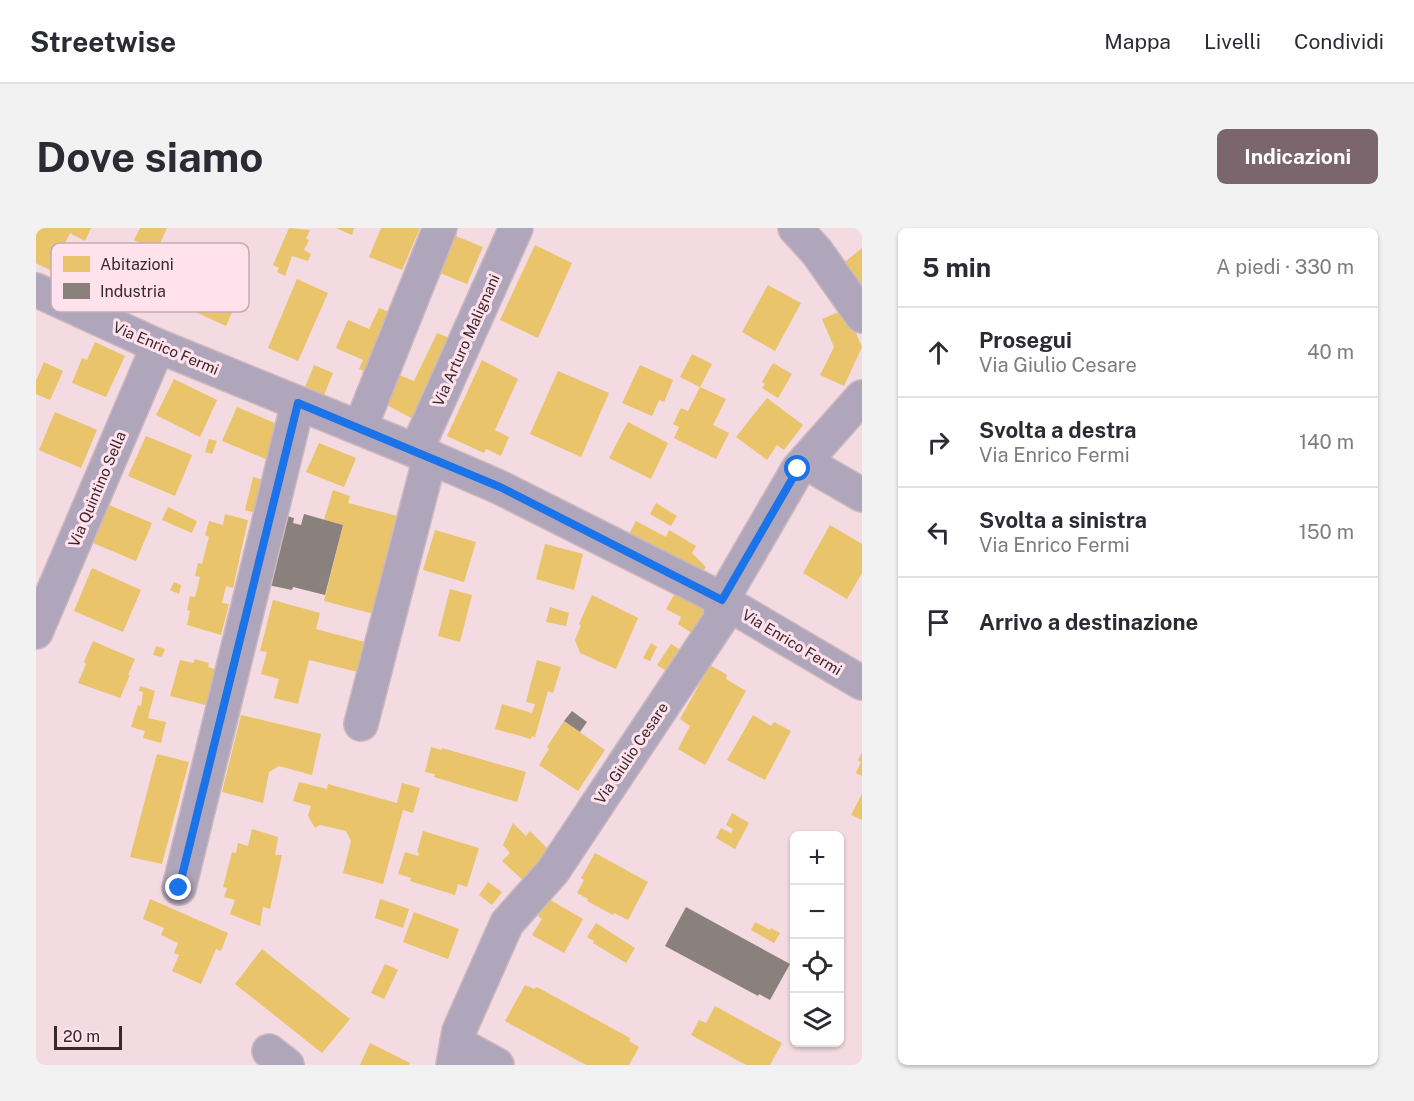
<!DOCTYPE html>
<html lang="it">
<meta charset="utf-8">
<style>
body{margin:0;font-family:"Public Sans",sans-serif;background:#f2f2f3;color:#2b2b33}
.controls{position:absolute;right:18px;bottom:18px;display:grid;overflow:hidden;border-radius:9px;box-shadow:0 2px 4px #0004}
.controls button{width:54px;height:54px;display:grid;place-items:center;padding:0;border:0;border-bottom:2px solid #e1e1e2;background:#fff;color:#2b2b33;font:30px sans-serif}
.scale{position:absolute;left:18px;bottom:15px;width:68px;box-sizing:border-box;padding-left:6px;border:3px solid #39282d;border-top:0;font-size:16px;line-height:21px;white-space:nowrap;color:#39282d;-webkit-text-stroke:4px #ffe2eb;paint-order:stroke}
.stop{position:absolute;width:18px;height:18px;margin:-14px;border:4px solid #1a73e8;border-radius:50%;background:#fff}
.stop.end{background:#1a73e8;border-color:#fff;box-shadow:0 2px 6px #0008}
.list{margin:0;padding:0;list-style:none}
h2{display:flex;justify-content:space-between;align-items:center;height:78px;margin:0;padding:0 24px;font-size:26px}
h2 small{font-size:20px;font-weight:400;color:#7c7c81}
.list li{display:grid;grid-template-columns:39px 1fr auto;gap:18px;align-items:center;box-sizing:border-box;height:90px;padding:0 24px;border-top:2px solid #e1e1e2}
.list b{display:block;font-size:22px;white-space:nowrap}
.list p{margin:0;font-size:20px;white-space:nowrap;color:#7c7c81}
.list em{font-size:20px;font-style:normal;color:#7c7c81}
.icon{flex:none;width:33px;height:33px;fill:none;stroke:currentColor;stroke-width:2;stroke-linecap:round;stroke-linejoin:round}
.map{position:relative;flex:none;width:826px;height:837px;overflow:hidden;border-radius:9px}
header{display:flex;align-items:center;gap:36px;box-sizing:border-box;height:84px;padding:0 30px;background:#fff;border-bottom:2px solid #e1e1e2}
header strong{font-size:28px}
nav{display:flex;gap:33px;margin-inline-start:auto;font-size:21px}
.intro{display:flex;align-items:center;justify-content:space-between;box-sizing:border-box;height:144px;padding:0 36px}
h1{margin:0;font-size:42px}
.button{padding:15px 27px;border-radius:9px;background:#7a666c;color:#fff;font-size:21px;font-weight:700}
main{display:flex;gap:36px;padding:0 36px}
aside{flex:1;background:#fff;border-radius:9px;box-shadow:0 2px 4px #0004}
.map>svg:first-child{display:block}
.homes{fill:#e9c46a}
.industry{fill:#8a817c}
.lines{fill:none;stroke-linecap:round;stroke-linejoin:round}
.minor-casing{stroke:#ccb8be;stroke-width:36}
.minor{stroke:#b0a6bb;stroke-width:33}
.route{stroke:#1a73e8;stroke-width:8}
.labels{text-anchor:middle;dominant-baseline:central;stroke-width:6;stroke-linejoin:round;paint-order:stroke}
.street-label{font-size:15px;fill:#39282d;stroke:#ffe2eb}
.key{fill:#ffe2eb;stroke:#c4aab2;stroke-width:1.5}
.key-label{font-size:16px;fill:#39282d}
</style>
<header>
<strong>Streetwise</strong>
<nav><a>Mappa</a><a>Livelli</a><a>Condividi</a></nav>
</header>
<div class="intro"><h1>Dove siamo</h1><a class="button">Indicazioni</a></div>
<main>
<div class="map">
<svg width="826" height="837" viewBox="0 0 826 837">
<rect width="100%" height="100%" fill="#f4dae1"/>
<g class="homes">
<polygon points="0,0 55,0 49,13 34,5 16,43 0,35"/>
<polygon points="104,0 131,0 90,91 23,58 30,45 48,53 60,28 97,45 110,18 98,12"/>
<polygon points="253,0 274,2 270,11 273,12 268,22 275,26 272,33 256,28 249,48 241,44 243,40 237,37"/>
<polygon points="300,0 318,0 316,7"/>
<polygon points="345,0 384,0 366,42 333,29"/>
<polygon points="415,6 447,19 431,56 399,43"/>
<polygon points="499,17 536,35 502,110 464,92"/>
<polygon points="826,20 826,62 805,37"/>
<polygon points="174,40 212,58 201,84 197,82 190,98 155,82"/>
<polygon points="261,51 292,65 262,133 232,120"/>
<polygon points="732,57 765,75 739,123 706,104"/>
<polygon points="343,80 361,87 337,147 323,141 327,132 300,120 312,92 333,101"/>
<polygon points="810,81 826,119 808,158 784,147 798,119 786,91"/>
<polygon points="401,105 419,112 379,192 345,174 358,145 378,153"/>
<polygon points="59,114 89,128 70,169 36,155 46,130 51,132"/>
<polygon points="656,126 676,136 664,159 644,149"/>
<polygon points="446,132 482,151 459,202 473,209 465,228 450,221 448,225 411,208"/>
<polygon points="8,134 27,143 14,172 0,166 0,153"/>
<polygon points="737,135 756,146 742,170 726,160 729,156 726,154"/>
<polygon points="278,137 297,145 284,177 265,169"/>
<polygon points="604,137 637,152 628,174 623,172 616,188 586,175"/>
<polygon points="522,143 573,165 545,229 494,206"/>
<polygon points="138,151 181,172 164,209 120,187"/>
<polygon points="664,159 690,171 677,197 693,205 680,231 638,210 643,199 637,196 645,180 652,183"/>
<polygon points="731,170 767,197 748,222 741,217 731,232 700,209"/>
<polygon points="201,179 246,198 232,232 186,213"/>
<polygon points="19,184 61,202 45,240 3,222"/>
<polygon points="592,194 632,215 615,251 573,230"/>
<polygon points="110,208 156,227 139,268 92,248"/>
<polygon points="173,211 181,213 176,226 169,224"/>
<polygon points="283,215 320,230 308,259 270,244"/>
<polygon points="217,249 239,255 227,287 209,282"/>
<polygon points="297,262 314,268 312,275 362,288 338,386 288,373 307,297 288,292"/>
<polygon points="620,275 641,288 635,298 614,286"/>
<polygon points="73,277 116,295 100,333 57,315"/>
<polygon points="132,279 161,293 156,305 126,292"/>
<polygon points="189,286 212,292 197,360 190,358 186,375 193,376 185,407 151,397 154,383 151,382 154,368 159,369 164,349 159,348 162,335 166,336 173,309 169,307 173,293 187,297"/>
<polygon points="600,293 630,309 633,302 660,318 656,325 670,339 662,350 591,310"/>
<polygon points="794,297 826,316 826,345 811,371 767,345"/>
<polygon points="399,302 440,314 428,354 387,342"/>
<polygon points="509,316 547,326 538,362 500,351"/>
<polygon points="56,340 105,362 87,404 38,383"/>
<polygon points="138,354 145,357 143,366 134,362"/>
<polygon points="642,360 679,382 660,408 642,396 645,389 630,381"/>
<polygon points="414,361 436,367 424,414 402,408"/>
<polygon points="556,367 602,390 580,441 544,425 539,412 545,397 543,396"/>
<polygon points="237,372 284,385 280,401 329,414 322,444 273,432 262,476 238,470 243,451 225,446 231,424 224,423"/>
<polygon points="514,379 533,385 530,398 510,394"/>
<polygon points="57,413 99,431 92,447 94,447 84,470 42,455 50,436 48,434"/>
<polygon points="615,415 621,419 614,433 607,430"/>
<polygon points="635,416 651,426 638,448 621,437"/>
<polygon points="120,418 129,421 126,429 117,427"/>
<polygon points="159,431 173,435 172,439 186,443 177,479 134,468 144,432 157,435"/>
<polygon points="501,432 525,439 517,465 512,463 499,509 496,508 495,511 459,501 466,476 496,485 499,476 490,474"/>
<polygon points="674,437 691,447 690,451 710,463 669,537 642,521 654,498 644,491"/>
<polygon points="104,458 119,463 112,490 130,494 125,515 107,510 109,503 95,499 102,477 105,478 107,464 103,463"/>
<polygon points="205,487 285,506 276,547 243,538 233,544 227,575 186,564"/>
<polygon points="717,487 735,498 738,494 755,503 729,552 691,532"/>
<polygon points="528,493 569,522 542,563 503,537 513,521 511,519"/>
<polygon points="395,519 406,522 406,520 490,544 481,574 398,549 399,546 389,544"/>
<polygon points="826,524 826,548 820,545 825,534 822,532"/>
<polygon points="121,526 153,534 126,636 94,629"/>
<polygon points="263,554 291,561 292,556 361,575 366,555 384,560 377,585 367,582 347,656 307,645 315,613 310,603 284,597 279,600 272,588 275,578 257,573"/>
<polygon points="826,566 826,592 815,587"/>
<polygon points="696,585 713,595 699,621 680,610 685,600 695,605 697,601 690,597"/>
<polygon points="477,595 490,608 494,603 517,626 490,655 466,633 474,625 467,617"/>
<polygon points="216,601 242,609 239,627 246,627 234,681 227,679 224,698 194,686 199,672 188,669 191,660 187,659 196,624 200,625 202,615 212,618"/>
<polygon points="387,603 443,620 431,659 422,656 419,667 374,653 375,650 362,646 369,624 382,628 383,625 381,624"/>
<polygon points="559,625 612,654 592,692 578,685 577,687 551,673 552,671 541,665 548,652 545,650"/>
<polygon points="452,654 466,664 456,677 443,667"/>
<polygon points="511,670 547,691 528,725 496,707 506,691 502,688"/>
<polygon points="114,671 192,705 185,723 180,721 165,756 136,743 143,727 138,725 142,715 125,707 128,700 107,691"/>
<polygon points="344,671 373,681 367,700 339,690"/>
<polygon points="378,684 423,701 412,731 367,714"/>
<polygon points="719,694 734,702 735,700 744,705 738,715 715,702"/>
<polygon points="560,695 599,720 590,735 557,715 558,713 551,709"/>
<polygon points="226,721 314,791 286,825 199,756"/>
<polygon points="349,736 362,742 348,771 335,765"/>
<polygon points="489,757 498,761 501,759 594,810 593,813 603,819 593,837 550,837 469,793"/>
<polygon points="679,778 746,815 734,837 710,837 655,807 663,792 670,795"/>
<polygon points="334,815 374,835 373,837 324,837"/>
</g>
<g class="industry">
<polygon points="244,286 258,290 257,295 265,297 268,286 307,297 289,367 257,359 256,362 227,356"/>
<polygon points="536,483 551,494 544,504 528,493"/>
<polygon points="650,679 754,736 734,772 723,766 722,768 629,718"/>
</g>
<g class="lines">
<defs>
<g id="minor">
<polyline points="759,0 781,24 826,88"/>
<polyline points="0,62 122,118 380,223 463,259 670,363 826,455"/>
<polyline points="324,200 404,0"/>
<polyline points="380,223 480,0"/>
<polyline points="769,234 826,267"/>
<polyline points="0,404 122,118"/>
<polyline points="325,496 394,229"/>
<polyline points="143,660 262,175"/>
<polyline points="421,815 461,837"/>
<polyline points="233,823 251,837"/>
<polyline points="417,837 423,803 471,695 517,643 684,392 686,372 762,241 826,169"/>
</g>
</defs>
<use href="#minor" class="minor-casing"/>
<use href="#minor" class="minor"/>
</g>
<g class="lines">
<polyline class="route" points="143,660 262,175 464,259 686,372 762,241"/>
</g>
<g class="labels">
<g class="street-label">
<text transform="translate(430 112) rotate(-66)">Via Arturo Malignani</text>
<text transform="translate(130 120) rotate(23)">Via Enrico Fermi</text>
<text transform="translate(61 261) rotate(-67)">Via Quintino Sella</text>
<text transform="translate(756 414) rotate(31)">Via Enrico Fermi</text>
<text transform="translate(595 525) rotate(-56)">Via Giulio Cesare</text>
</g>
</g>
<rect x="15" y="15" width="198" height="69" rx="9" class="key"/>
<rect x="27" y="28" width="27" height="16" fill="#e9c46a"/>
<rect x="27" y="55" width="27" height="16" fill="#8a817c"/>
<g class="key-label">
<text x="64" y="42">Abitazioni</text>
<text x="64" y="69">Industria</text>
</g>
</svg>
<div class="controls">
<button>+</button>
<button>−</button>
<button><svg class="icon" aria-label="locate" viewBox="0 0 24 24"><circle cx="12" cy="12" r="6"/><path d="M12 2v4M12 18v4M2 12h4M18 12h4"/></svg></button>
<button><svg class="icon" aria-label="layers" viewBox="0 0 24 24"><path d="M12 4l9 5-9 5-9-5zM3 14l9 5 9-5"/></svg></button>
</div>
<div class="scale">20 m</div>
<div class="stop" style="left:762px;top:241px"></div>
<div class="stop end" style="left:143px;top:660px"></div>
</div>
<aside>
<h2>5 min<small>A piedi · 330 m</small></h2>
<ul class="list">
<li><svg class="icon" aria-label="ahead" viewBox="0 0 24 24"><path d="M12 20V5M6 11l6-6 6 6"/></svg><div><b>Prosegui</b><p>Via Giulio Cesare</p></div><em>40 m</em></li>
<li><svg class="icon" aria-label="right" viewBox="0 0 24 24"><path d="M7 20v-9h11M14 6l5 5-5 5"/></svg><div><b>Svolta a destra</b><p>Via Enrico Fermi</p></div><em>140 m</em></li>
<li><svg class="icon" aria-label="left" viewBox="0 0 24 24"><path d="M17 20v-9H6M10 6l-5 5 5 5"/></svg><div><b>Svolta a sinistra</b><p>Via Enrico Fermi</p></div><em>150 m</em></li>
<li><svg class="icon" aria-label="arrive" viewBox="0 0 24 24"><path d="M6 21V4h12l-3 4 3 4H6"/></svg><div><b>Arrivo a destinazione</b></div></li>
</ul>
</aside>
</main>
